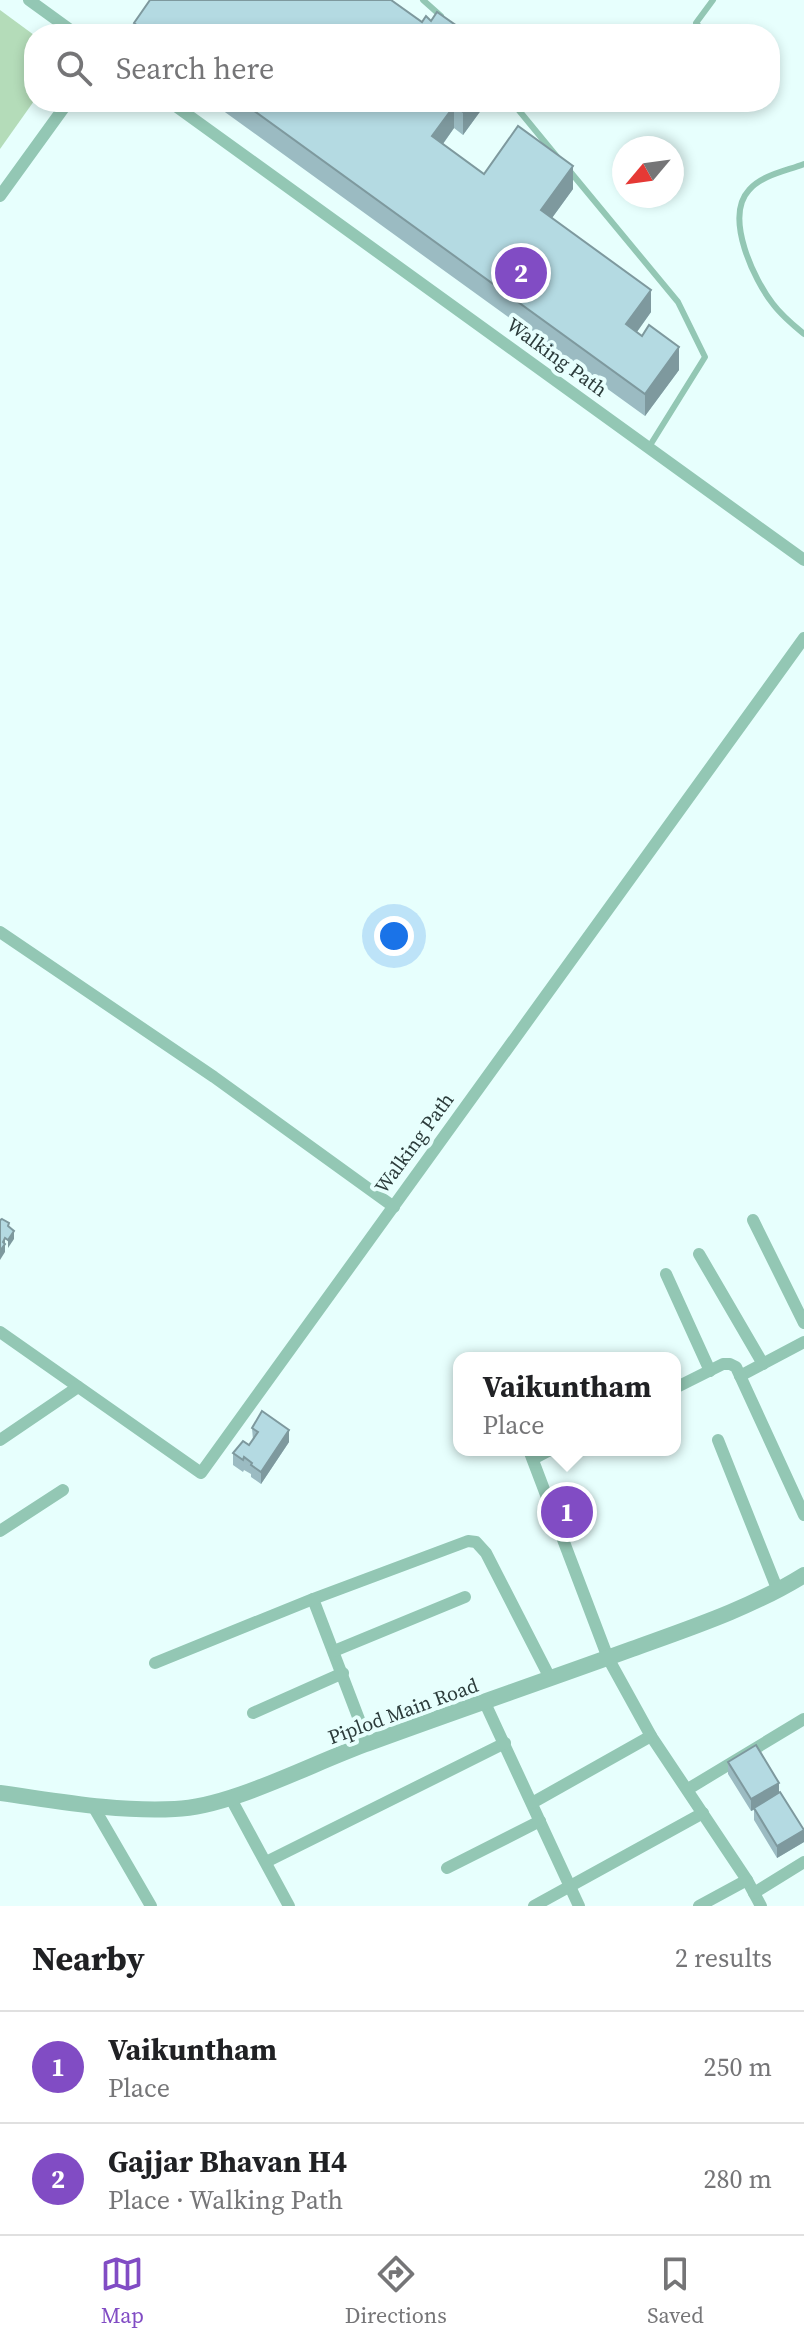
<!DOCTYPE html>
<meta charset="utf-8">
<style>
body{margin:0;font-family:"Source Serif 4",serif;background:#f2f2f2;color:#202124}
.compass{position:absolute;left:612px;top:136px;width:72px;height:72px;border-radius:50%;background:#fff;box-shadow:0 4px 12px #0003;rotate:241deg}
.you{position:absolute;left:394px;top:936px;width:28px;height:28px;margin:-20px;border:6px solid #fff;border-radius:50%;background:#1a73e8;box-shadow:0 0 0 12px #1a73e833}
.badge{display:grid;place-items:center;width:52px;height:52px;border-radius:50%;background:#814cc4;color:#fff;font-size:26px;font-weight:700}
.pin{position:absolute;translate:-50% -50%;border:4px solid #fff;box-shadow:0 2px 8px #0006}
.popup{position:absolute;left:453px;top:1352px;width:228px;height:104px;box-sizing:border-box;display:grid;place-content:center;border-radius:16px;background:#fff;filter:drop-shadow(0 2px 6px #0005);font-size:26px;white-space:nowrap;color:#757577}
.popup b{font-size:30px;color:#202124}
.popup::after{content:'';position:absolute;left:50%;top:100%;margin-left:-16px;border:16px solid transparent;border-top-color:#fff}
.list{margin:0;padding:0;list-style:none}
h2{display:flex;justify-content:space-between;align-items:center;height:104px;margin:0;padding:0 32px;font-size:34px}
h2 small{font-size:26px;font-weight:400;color:#757577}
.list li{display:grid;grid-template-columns:52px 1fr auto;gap:24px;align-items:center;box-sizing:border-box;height:112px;padding:0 32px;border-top:2px solid #e0e0e0}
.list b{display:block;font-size:30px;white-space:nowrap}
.list p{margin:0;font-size:26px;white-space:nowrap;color:#757577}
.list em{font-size:26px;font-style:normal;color:#757577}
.icon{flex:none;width:44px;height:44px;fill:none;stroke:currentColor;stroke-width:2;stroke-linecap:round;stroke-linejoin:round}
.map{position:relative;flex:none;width:804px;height:1906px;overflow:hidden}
.search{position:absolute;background:#fff;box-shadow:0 4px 12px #0003;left:24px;right:24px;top:24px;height:88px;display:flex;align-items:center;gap:20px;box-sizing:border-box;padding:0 28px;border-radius:32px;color:#757577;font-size:30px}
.sheet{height:328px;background:#fff}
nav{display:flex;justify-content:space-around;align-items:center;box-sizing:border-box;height:112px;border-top:2px solid #e0e0e0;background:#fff;font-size:22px;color:#757577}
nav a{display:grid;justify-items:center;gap:4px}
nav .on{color:#814cc4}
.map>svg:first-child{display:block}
.green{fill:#b4dcb9}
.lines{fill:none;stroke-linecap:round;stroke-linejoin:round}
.service{stroke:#93c7b4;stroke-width:6}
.minor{stroke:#93c7b4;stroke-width:12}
.tertiary{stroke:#93c7b4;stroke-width:16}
.wall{fill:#9bbbc2}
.shaded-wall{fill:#7e999e}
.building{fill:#b4dae2;stroke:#7e999e;stroke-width:2}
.labels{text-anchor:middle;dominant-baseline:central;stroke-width:8;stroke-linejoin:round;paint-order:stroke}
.street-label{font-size:20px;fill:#2c3c3b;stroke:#e7fffd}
</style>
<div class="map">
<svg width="804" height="1906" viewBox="0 0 804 1906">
<rect width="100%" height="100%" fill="#e7fffd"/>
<polygon class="green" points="0,10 34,35 34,101 0,149"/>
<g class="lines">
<g class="service">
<polyline points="423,0 441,16"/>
<polyline points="706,34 696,23 713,0"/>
<polyline points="512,102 558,158"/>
<path d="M804,164C786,171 762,175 749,190C724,217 754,280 773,304C782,316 793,325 804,334"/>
<polyline points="568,169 678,302 705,357 649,447"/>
</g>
<g class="minor">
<polyline points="29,0 76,34"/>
<polyline points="170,102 804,560"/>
<polyline points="0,196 68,102"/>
<polyline points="0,932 214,1077 394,1207"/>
<polyline points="753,1220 804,1323"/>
<polyline points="699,1254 763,1364"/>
<polyline points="666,1274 710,1371"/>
<polyline points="0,1332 201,1473 804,638"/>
<polyline points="740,1376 804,1342"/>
<polyline points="675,1388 723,1364 730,1364 736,1367 804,1515"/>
<polyline points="0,1440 78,1387"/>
<polyline points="718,1440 778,1591"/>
<polyline points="529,1450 608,1658 651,1736 747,1880 761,1906"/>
<polyline points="533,1459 550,1450"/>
<polyline points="0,1531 63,1490"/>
<polyline points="313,1599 368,1743"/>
<polyline points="334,1651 465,1597"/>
<polyline points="155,1663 313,1599 468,1541 476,1542 486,1553 550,1678"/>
<polyline points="485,1703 579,1906"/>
<polyline points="253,1713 343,1673"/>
<polyline points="688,1789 804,1719"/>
<polyline points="230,1797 289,1906"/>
<polyline points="532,1803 651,1736"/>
<polyline points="93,1806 151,1906"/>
<polyline points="266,1862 505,1743"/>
<polyline points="447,1868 540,1821"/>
<polyline points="754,1893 804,1862"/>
<polyline points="534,1906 703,1813"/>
<polyline points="699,1906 747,1880"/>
</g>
<path class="tertiary" d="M0,1793C58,1801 116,1812 175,1809C232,1807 314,1762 369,1743C456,1711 544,1681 632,1649C690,1628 751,1608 804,1575"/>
</g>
<g class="wall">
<polygon points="431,21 464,34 134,34 134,23 422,22"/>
<polygon points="211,102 487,102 463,135 454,128 443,144 484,174 573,189 552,218 651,312 637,332 679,370 645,416"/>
<polygon points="252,1428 289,1442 261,1484 251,1477 251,1474 244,1470 243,1472 233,1465 233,1453 249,1445 253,1440"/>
<polygon points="552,1498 583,1518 559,1524 552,1506"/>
<polygon points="728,1762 779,1792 804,1842 777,1858 754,1820 754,1810 751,1811 728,1774"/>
</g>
<g class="shaded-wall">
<polygon points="470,102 487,102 463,135 463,112"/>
<polygon points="454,106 454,128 432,159 432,136"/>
<polygon points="573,166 573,189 541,233 541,210"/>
<polygon points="651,290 651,312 626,347 626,324"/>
<polygon points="679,347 679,370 645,416 645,394"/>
<polygon points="14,1231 14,1239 8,1248 8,1240"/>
<polygon points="5,1238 5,1252 0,1260 0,1251"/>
<polygon points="289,1430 289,1442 261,1484 261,1472"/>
<polygon points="583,1509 583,1518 559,1524 559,1516"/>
<polygon points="779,1783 779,1795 751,1811 751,1799"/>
<polygon points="804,1830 804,1842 777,1858 777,1846"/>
</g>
<g class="building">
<polygon points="150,0 391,0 422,22 426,16 431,21 437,12 464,31 461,34 148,34 134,23"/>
<polygon points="242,102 470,102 463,112 454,106 432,136 484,174 518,126 573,166 541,210 651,290 626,324 642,336 649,325 679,347 645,394"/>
<polygon points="2,1219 9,1223 8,1226 14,1231 8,1240 5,1238 3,1242 5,1244 0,1251 0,1220"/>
<polygon points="262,1411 289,1430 261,1472 251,1465 252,1463 244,1457 243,1460 233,1453 243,1441 249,1445 258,1432 252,1428"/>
<polygon points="576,1489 583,1509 559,1516 552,1498"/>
<polygon points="756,1745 779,1783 751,1799 728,1762"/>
<polygon points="780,1792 804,1830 777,1846 754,1808"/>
</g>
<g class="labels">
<g class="street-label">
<text transform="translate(557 357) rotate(36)">Walking Path</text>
<text transform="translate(414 1143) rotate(-54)">Walking Path</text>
<text transform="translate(403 1711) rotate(-20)">Piplod Main Road</text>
</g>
</g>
</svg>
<svg class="compass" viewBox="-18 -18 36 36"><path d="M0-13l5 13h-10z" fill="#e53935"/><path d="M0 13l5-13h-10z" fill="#757577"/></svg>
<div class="you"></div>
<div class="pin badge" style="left:567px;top:1512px">1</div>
<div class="popup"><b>Vaikuntham</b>Place</div>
<div class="pin badge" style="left:521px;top:273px">2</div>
<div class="search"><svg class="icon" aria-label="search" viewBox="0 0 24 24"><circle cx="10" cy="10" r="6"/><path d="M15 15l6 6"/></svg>Search here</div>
</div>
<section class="sheet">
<h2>Nearby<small>2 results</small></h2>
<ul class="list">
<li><span class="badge">1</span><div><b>Vaikuntham</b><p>Place</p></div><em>250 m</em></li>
<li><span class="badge">2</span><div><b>Gajjar Bhavan H4</b><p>Place · Walking Path</p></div><em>280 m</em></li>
</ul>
</section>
<nav>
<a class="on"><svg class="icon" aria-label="map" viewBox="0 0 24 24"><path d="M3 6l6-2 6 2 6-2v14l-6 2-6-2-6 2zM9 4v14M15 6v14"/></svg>Map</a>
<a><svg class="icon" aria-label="directions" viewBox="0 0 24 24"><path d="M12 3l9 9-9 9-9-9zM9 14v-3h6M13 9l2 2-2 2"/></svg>Directions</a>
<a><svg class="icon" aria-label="saved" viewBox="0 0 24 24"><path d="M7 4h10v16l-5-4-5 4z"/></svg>Saved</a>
</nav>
